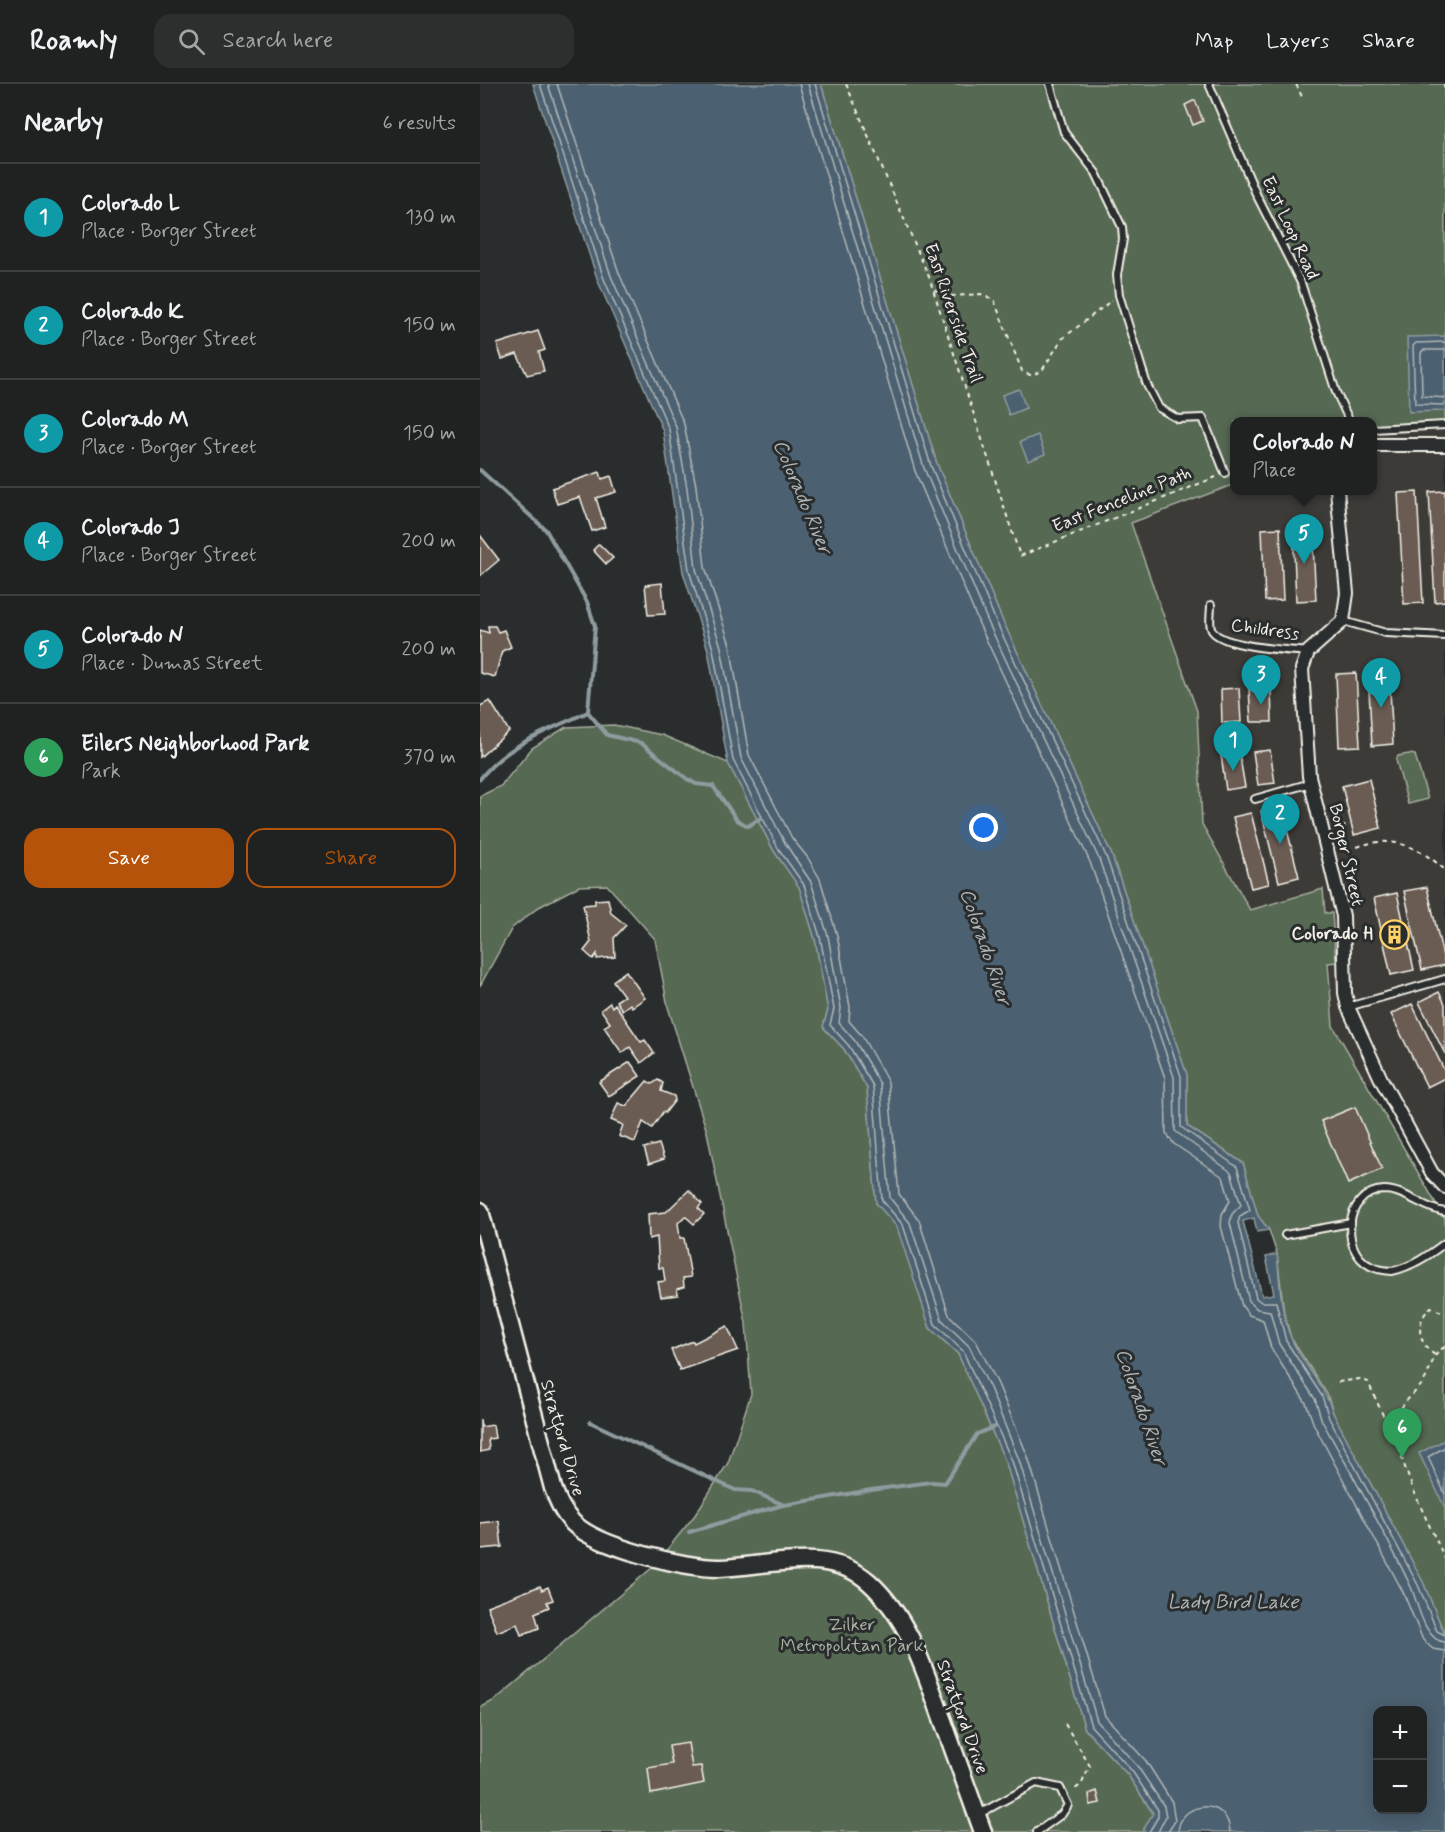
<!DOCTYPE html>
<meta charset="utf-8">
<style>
body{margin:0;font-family:Mynerve,sans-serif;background:#2d2f2f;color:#f1f3f6}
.controls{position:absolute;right:18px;bottom:18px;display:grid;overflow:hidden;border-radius:12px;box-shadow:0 3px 15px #0003}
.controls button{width:54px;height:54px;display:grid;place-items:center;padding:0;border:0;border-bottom:2px solid #3d3f40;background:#202222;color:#f1f3f6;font:30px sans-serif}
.you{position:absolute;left:504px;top:744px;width:21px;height:21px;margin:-15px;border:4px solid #fff;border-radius:50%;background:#1a73e8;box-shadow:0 0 0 9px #1a73e833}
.badge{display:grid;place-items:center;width:39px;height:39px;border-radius:50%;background:#b45309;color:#fff;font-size:20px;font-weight:700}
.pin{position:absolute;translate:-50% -50px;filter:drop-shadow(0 2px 3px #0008)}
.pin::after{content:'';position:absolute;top:32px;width:21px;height:18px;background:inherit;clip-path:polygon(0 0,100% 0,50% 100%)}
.popup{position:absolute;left:750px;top:333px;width:147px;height:78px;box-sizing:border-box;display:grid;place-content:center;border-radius:12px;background:#202222;filter:drop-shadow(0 2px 4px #0005);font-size:20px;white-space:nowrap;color:#a2a4a5}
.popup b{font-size:22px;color:#f1f3f6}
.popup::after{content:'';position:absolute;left:50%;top:100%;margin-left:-12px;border:12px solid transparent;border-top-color:#202222}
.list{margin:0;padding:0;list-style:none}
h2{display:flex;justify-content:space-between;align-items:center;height:78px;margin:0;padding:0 24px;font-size:26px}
h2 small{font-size:20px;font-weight:400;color:#a2a4a5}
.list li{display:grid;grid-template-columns:39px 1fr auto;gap:18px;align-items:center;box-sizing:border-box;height:108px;padding:0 24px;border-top:2px solid #3d3f40}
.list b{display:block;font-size:22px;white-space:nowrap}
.list p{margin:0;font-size:20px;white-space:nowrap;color:#a2a4a5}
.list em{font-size:20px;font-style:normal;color:#a2a4a5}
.actions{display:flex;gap:12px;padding:18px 24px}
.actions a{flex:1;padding:14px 0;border:2px solid #b45309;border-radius:18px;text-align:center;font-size:21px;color:#b45309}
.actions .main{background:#b45309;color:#fff}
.icon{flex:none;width:33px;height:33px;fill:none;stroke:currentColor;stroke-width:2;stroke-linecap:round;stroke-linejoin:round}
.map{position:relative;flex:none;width:965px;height:1748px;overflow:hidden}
header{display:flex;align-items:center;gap:36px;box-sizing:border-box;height:84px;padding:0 30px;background:#202222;border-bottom:2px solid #3d3f40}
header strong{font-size:28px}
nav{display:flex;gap:33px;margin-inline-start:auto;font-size:21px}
.search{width:420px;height:54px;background:#2d2f2f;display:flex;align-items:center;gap:15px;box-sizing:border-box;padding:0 21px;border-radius:18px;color:#a2a4a5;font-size:22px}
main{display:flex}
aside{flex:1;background:#202222}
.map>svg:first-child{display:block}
.built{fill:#3d3b39;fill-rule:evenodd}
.green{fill:#576953;stroke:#a6ad9e;stroke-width:1.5}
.water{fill:#4c616f;stroke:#8f9b9f;stroke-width:1.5;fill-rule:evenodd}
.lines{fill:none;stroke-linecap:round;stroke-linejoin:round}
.shore{stroke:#b1b7b8;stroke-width:1.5}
.stream{stroke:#8f9b9f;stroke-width:4}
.building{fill:#6a5b52;stroke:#f4f1e8;stroke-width:1.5}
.lane-casing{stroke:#f4f1e8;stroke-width:10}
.street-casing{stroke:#f4f1e8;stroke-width:16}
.secondary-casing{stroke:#f4f1e8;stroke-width:21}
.path{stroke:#f4f1e8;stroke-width:2;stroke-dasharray:4.5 4.5;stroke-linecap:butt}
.lane{stroke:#2a2d2e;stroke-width:6}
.street{stroke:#2a2d2e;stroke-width:12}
.secondary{stroke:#2a2d2e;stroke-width:16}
.labels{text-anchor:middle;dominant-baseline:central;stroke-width:6;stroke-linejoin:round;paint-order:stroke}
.street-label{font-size:18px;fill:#f4f1e8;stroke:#2a2d2e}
.poi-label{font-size:18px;font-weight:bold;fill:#f4f1e8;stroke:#2a2d2e;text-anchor:end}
.park-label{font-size:18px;fill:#adb4a5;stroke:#2a2d2e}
.water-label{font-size:20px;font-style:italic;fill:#b1b7b8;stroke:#2a2d2e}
</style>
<header>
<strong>Roamly</strong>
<div class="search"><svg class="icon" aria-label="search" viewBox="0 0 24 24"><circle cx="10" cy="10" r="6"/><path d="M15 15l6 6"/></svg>Search here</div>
<nav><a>Map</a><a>Layers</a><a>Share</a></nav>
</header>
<main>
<aside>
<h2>Nearby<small>6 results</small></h2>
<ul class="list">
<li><span class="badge" style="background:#0f9aa8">1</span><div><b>Colorado L</b><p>Place · Borger Street</p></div><em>130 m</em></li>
<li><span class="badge" style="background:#0f9aa8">2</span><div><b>Colorado K</b><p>Place · Borger Street</p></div><em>150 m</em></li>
<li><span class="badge" style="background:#0f9aa8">3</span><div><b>Colorado M</b><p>Place · Borger Street</p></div><em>150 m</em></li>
<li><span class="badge" style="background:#0f9aa8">4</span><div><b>Colorado J</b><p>Place · Borger Street</p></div><em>200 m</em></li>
<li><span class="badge" style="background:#0f9aa8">5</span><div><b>Colorado N</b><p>Place · Dumas Street</p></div><em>200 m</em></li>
<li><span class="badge" style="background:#2e9e5b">6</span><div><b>Eilers Neighborhood Park</b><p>Park</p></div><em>370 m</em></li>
</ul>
<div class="actions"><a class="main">Save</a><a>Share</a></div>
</aside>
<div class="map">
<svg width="965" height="1748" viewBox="0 0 965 1748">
<rect width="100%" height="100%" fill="#2a2d2e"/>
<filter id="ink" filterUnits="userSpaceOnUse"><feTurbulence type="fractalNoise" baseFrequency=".0167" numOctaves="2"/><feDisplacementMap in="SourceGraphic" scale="12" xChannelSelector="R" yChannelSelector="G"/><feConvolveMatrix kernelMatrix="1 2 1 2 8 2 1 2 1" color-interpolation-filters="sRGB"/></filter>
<g filter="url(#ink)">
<path class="built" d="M965,0V1103L901,995L741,1065L457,380ZM755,338H893V406H755Z"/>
<g class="green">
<polygon points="341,0 965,0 965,342 893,342 893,338 755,338 755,400 651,439 717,627 722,740 770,826 843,805 845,829 852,829 856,878 848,879 853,942 965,1135 965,1551 943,1498 854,1331 847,1310 811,1254 804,1229 797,1170 789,1146 778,1132 763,1079 707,1042 707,991 631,769 521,533 457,380"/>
<polygon points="134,641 182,651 248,679 294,767 319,802 335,855 348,926 343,943 364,965 387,1004 396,1119 418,1143 450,1244 478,1270 526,1379 605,1645 648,1691 685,1748 0,1748 0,1624 15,1616 173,1483 215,1431 248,1379 271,1310 266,1239 227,1048 188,923 175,855 127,801 99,802 59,823 32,844 0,902 0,712 21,702 52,664 86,643"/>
<polygon points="929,670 935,671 948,715 928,720 916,676 918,672"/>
</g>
<g class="water">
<path d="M53,0H341L457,380L521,533L631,769L707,991V1042L763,1079L778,1132L789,1146L777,1148L774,1134L763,1137L782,1212L794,1210L786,1173L797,1170C800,1197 800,1228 811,1254C823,1282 843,1298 854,1331L943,1498L965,1551V1748H733C729,1745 674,1748 662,1748L673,1729L648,1691L605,1645L526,1379L478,1270L450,1244L417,1143L396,1119L387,1004L364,965L343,943L348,926L335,855L319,803L294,767L248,679L228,566L203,488L183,347L118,197ZM898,1626H942V1726H898Z"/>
<polygon points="965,252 965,327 929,328 927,253"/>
<polygon points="539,305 546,324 529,331 522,311"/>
<polygon points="558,351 565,370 548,377 540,358"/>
<polygon points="965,1356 965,1424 939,1369"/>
</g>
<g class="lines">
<g class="shore">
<polyline points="60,0 124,195 189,345 209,486 233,565 253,676 298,764 324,801 340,853 354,925 350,941 369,962 393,1002 402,1116 423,1141 455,1240 483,1267 532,1377 611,1642 652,1687 678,1726 678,1733 669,1748"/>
<polyline points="68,0 131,192 196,343 207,404 216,485 241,563 261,674 305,759 331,798 348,852 361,924 359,939 375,957 400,1000 410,1114 430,1139 462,1236 489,1262 510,1304 539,1376 617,1637 658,1683 684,1722 686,1732 678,1748"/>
<polyline points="77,0 139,189 204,340 216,402 225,483 250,561 269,671 312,754 328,774 340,795 357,851 370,923 369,937 382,952 408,998 419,1110 439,1136 469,1231 496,1257 518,1300 548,1373 625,1632 666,1677 692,1718 695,1737 688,1748"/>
<polyline points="319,0 435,387 500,542 610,778 685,994 686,1049 694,1060 743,1093 750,1117 742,1130 741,1142 762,1222 769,1231 783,1236 791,1264 826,1319 834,1341 923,1508 943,1556 953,1565 965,1567"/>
<path d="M328,0L444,384L508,538L619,775L694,993L695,1047L751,1088L761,1121L752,1130L750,1139L769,1217L777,1225L790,1227L799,1260L835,1315L842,1337C873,1392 904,1446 931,1503C938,1519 944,1557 965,1558"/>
<polyline points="335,0 451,382 515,535 626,772 701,992 701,1043 757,1083 770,1126 760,1132 758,1139 776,1214 781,1218 796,1218 806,1257 842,1312 849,1334 938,1501 957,1547 965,1551"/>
<polyline points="965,258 936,259 933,262 935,320 965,321"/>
<polyline points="965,266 943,266 941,269 942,312 965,314"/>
<polyline points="965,1363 948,1373 965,1410"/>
<path d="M698,1748C700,1715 749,1714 750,1748"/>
</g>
<g class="stream">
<polyline points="0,386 66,446 107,518 115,542 108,628 127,651 161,659 207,695 216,700 233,702 257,736 268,742 281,734"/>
<path d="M0,695C27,660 69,646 108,628"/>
<polyline points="110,1338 255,1406 272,1407 304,1421 391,1406 451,1398 465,1399 497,1350 514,1343"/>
<polyline points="209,1448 303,1421"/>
</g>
</g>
<g class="building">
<polygon points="715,16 723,37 713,41 705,21"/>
<polygon points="58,247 65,266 59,268 64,287 47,291 37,270 22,275 17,260"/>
<polygon points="120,388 122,395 131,392 136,408 116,414 125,443 112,447 100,413 77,420 72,404"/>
<polygon points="965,407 965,517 955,518 949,408"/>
<polygon points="937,408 943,519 924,520 918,409"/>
<polygon points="832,443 836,516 816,517 813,444"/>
<polygon points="800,444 803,516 785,517 782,445"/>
<polygon points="0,451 19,476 0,492"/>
<polygon points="119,460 133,474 126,480 113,466"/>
<polygon points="182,499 185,530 168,531 165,501"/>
<polygon points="8,542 15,542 18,548 24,546 31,563 22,567 15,593 0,589 0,546 9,549"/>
<polygon points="888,587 909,587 913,660 892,662"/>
<polygon points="876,589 880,662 859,663 856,590"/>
<polygon points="791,603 792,638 771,638 769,605"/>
<polygon points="759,604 761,638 742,639 741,605"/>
<polygon points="10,617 29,647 0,673 0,622"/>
<polygon points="790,666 795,699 778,701 773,668"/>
<polygon points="759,668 765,703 746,706 741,671"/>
<polygon points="889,695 901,744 874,751 862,702"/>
<polygon points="801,722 819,793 799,798 781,727"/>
<polygon points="771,729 789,800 771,804 753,733"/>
<polygon points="947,803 965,881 942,886 924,807"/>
<polygon points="917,809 934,886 911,891 894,814"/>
<polygon points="128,815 131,829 146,841 134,854 135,873 117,875 117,870 113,875 104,867 111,858 103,821 115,820 115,816"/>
<polygon points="146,887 165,914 152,923 150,920 142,926 136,917 144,912 133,897"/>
<polygon points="959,908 965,920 965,970 939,918"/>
<polygon points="130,919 132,923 135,920 158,954 161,958 165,956 174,969 161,979 150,963 142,969 124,943 130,939 121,926"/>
<polygon points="932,920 965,988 965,994 947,1003 911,930"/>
<polygon points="150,978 160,992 129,1012 119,998"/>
<polygon points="178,996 183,999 181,1007 194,1012 195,1016 185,1029 183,1028 172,1044 163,1038 155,1058 139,1052 143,1041 131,1036 138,1019 146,1022 167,997 172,1000"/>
<polygon points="875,1023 902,1085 868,1100 841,1037"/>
<polygon points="179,1060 184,1075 169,1080 164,1064"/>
<polygon points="209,1106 222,1120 218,1124 224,1130 214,1140 205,1132 198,1139 200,1154 204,1154 211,1193 203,1194 204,1203 197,1205 198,1211 181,1213 178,1198 185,1197 183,1184 179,1184 177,1153 169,1155 168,1130 186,1128"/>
<polygon points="247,1242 258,1266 200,1286 191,1266 213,1257 214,1259"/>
<polygon points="0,1335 1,1343 13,1341 15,1354 8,1355 9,1366 0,1368"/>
<polygon points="19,1437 22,1463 0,1465 0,1439"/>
<polygon points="60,1502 62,1506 68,1503 73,1516 67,1518 69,1523 55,1529 59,1544 41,1551 37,1540 17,1548 7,1522"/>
<polygon points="208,1659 212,1683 221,1682 224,1699 171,1710 168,1684 192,1680 189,1662"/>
<polygon points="617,1707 620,1719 610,1721 609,1710"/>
</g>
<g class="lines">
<defs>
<g id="lane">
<polyline points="570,0 584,48 616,89 642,143 643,155 637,191 639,211 667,301 679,324 698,335 723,334 745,389"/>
<polyline points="729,0 777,112 821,199 856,308 870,338"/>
<polyline points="893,345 965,341"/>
<path d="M731,521C731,528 729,538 731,544C736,563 809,566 828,568"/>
<polyline points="863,537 906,549 965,552"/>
<polyline points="775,715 831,699"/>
<polyline points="868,923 965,895"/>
<path d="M965,1128C944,1125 925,1106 904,1106C862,1107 858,1175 898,1185C903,1186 907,1187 912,1187C932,1183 949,1171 965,1159"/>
<polyline points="805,1151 871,1139"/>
<polyline points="499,1730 556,1699 580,1704 588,1721 582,1730 557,1748"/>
</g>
<g id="street">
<polyline points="893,361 965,361"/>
<polyline points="857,406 867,509 863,537 828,568 822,585 829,692 863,832 865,909 868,923 901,995 952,1089 965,1103"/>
</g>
<path id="secondary" d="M0,1127L73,1404C78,1417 83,1429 93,1439C117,1463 205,1484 239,1484C288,1483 347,1461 389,1498C429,1534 445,1587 463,1637C476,1674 490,1711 503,1748"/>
</defs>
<use href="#lane" class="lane-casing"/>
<use href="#street" class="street-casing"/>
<use href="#secondary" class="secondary-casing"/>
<g class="path">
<polyline points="366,0 449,193 540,472 736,393"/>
<polyline points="816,0 823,15"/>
<polyline points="964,0 965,18"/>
<polyline points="454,206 473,212 501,210 514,216 542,287 550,291 561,288 582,255 632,216"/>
<polyline points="861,743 870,741"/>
<path d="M877,763C911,750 940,763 965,786"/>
<path d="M965,1263C952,1269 951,1286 944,1297C936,1310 922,1316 918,1333C909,1366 951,1443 965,1475"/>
<path d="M955,1271C938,1260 934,1238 951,1223L965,1230"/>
<polyline points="858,1298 880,1295 888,1298 907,1340 916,1348"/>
<polyline points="585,1640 610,1682 601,1701 592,1707"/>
</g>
<use href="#lane" class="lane"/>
<use href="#street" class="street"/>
<use href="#secondary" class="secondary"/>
</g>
</g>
<defs>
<symbol id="building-ring" viewBox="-11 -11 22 22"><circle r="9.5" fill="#2a2d2e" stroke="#ffd166" stroke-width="1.5"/><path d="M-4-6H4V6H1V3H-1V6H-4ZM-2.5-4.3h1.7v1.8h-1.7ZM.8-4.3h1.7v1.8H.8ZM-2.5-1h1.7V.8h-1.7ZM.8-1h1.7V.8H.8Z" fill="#ffd166"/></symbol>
</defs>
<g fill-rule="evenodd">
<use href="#building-ring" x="898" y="834" width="33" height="33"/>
</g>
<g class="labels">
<g class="street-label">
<text transform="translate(810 144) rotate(65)">East Loop Road</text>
<text transform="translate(473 229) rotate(71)">East Riverside Trail</text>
<text transform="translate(642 416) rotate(-22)">East Fenceline Path</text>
<text transform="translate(785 546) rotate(8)">Childress</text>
<text transform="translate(866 771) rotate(77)">Borger Street</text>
<text transform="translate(82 1354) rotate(74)">Stratford Drive</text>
<text transform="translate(482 1633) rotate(70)">Stratford Drive</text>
</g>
<g class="poi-label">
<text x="893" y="850">Colorado H</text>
</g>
<g class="park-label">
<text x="372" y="1541">Zilker<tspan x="372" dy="21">Metropolitan Park</tspan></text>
</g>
<g class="water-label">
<text transform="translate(322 413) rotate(67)">Colorado River</text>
<text transform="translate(505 863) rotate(71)">Colorado River</text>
<text transform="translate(661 1323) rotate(71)">Colorado River</text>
<text x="753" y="1518">Lady Bird Lake</text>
</g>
</g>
</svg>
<div class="controls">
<button>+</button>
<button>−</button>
</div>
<div class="you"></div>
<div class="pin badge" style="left:753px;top:687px;background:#0f9aa8">1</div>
<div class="pin badge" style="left:800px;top:760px;background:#0f9aa8">2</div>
<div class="pin badge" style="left:781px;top:621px;background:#0f9aa8">3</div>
<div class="pin badge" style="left:901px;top:624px;background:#0f9aa8">4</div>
<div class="pin badge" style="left:824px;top:480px;background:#0f9aa8">5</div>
<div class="popup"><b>Colorado N</b>Place</div>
<div class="pin badge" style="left:922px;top:1374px;background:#2e9e5b">6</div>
</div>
</main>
